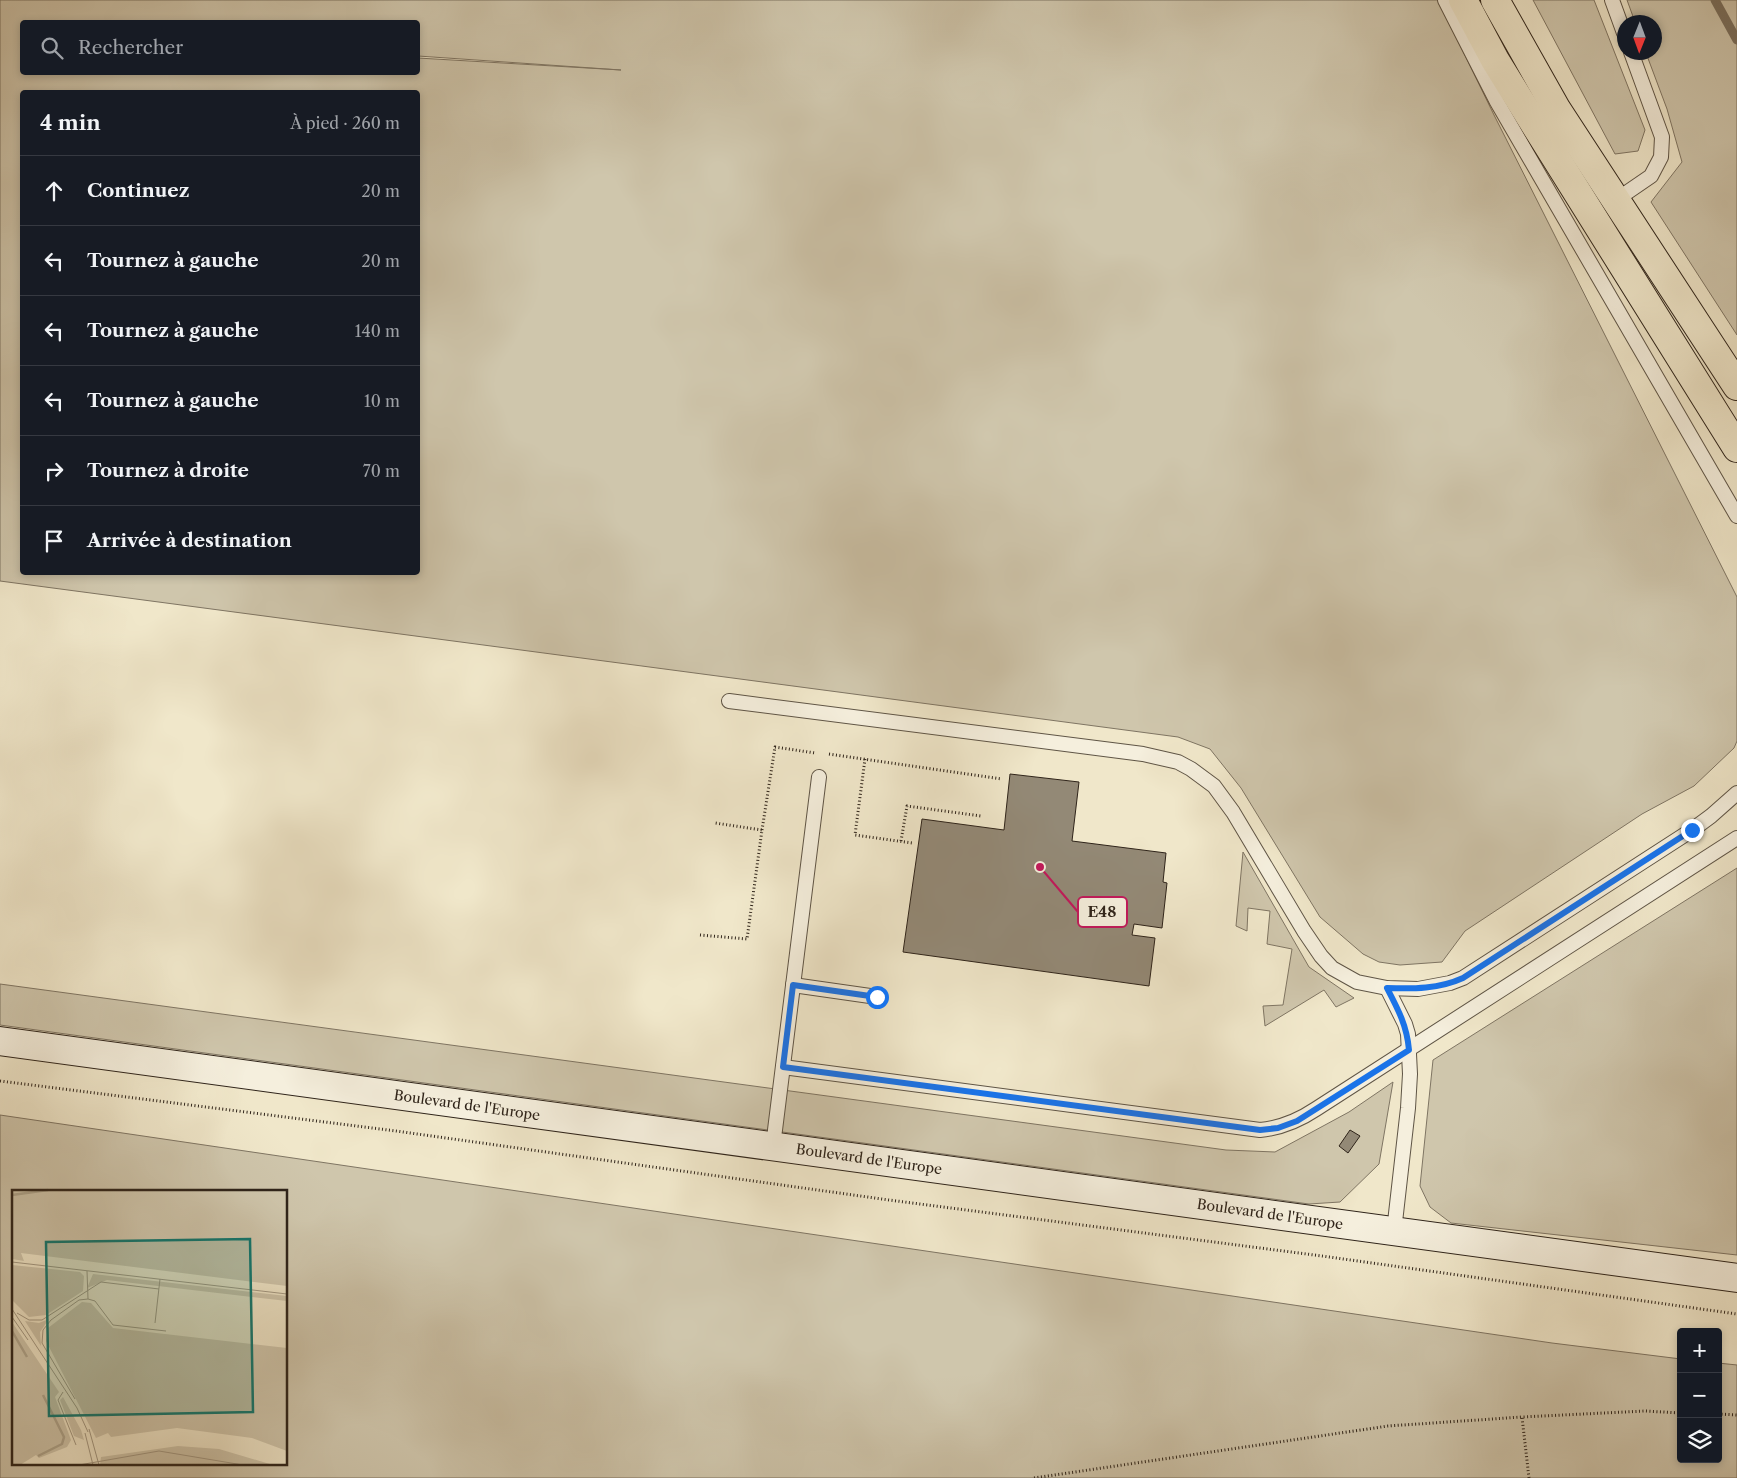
<!DOCTYPE html>
<html lang="fr">
<meta charset="utf-8">
<style>
body{margin:0;font-family:"Libre Caslon Text",serif;background:#20242c;color:#f1f3f6}
.controls{position:absolute;right:15px;bottom:15px;display:grid;overflow:hidden;border-radius:5px;box-shadow:0 2px 8px #0003}
.controls button{width:45px;height:45px;display:grid;place-items:center;padding:0;border:0;border-bottom:1px solid #363941;background:#171b24;color:#f1f3f6;font:25px sans-serif}
.compass{position:absolute;left:1617px;top:15px;width:45px;height:45px;border-radius:50%;background:#171b24;box-shadow:0 2px 8px #0003;rotate:181deg}
.stop{position:absolute;width:15px;height:15px;margin:-11px;border:4px solid #1a73e8;border-radius:50%;background:#fff}
.stop.end{background:#1a73e8;border-color:#fff;box-shadow:0 1px 5px #0008}
.list{margin:0;padding:0;list-style:none}
h2{display:flex;justify-content:space-between;align-items:center;height:65px;margin:0;padding:0 20px;font-size:21px}
h2 small{font-size:16px;font-weight:400;color:#9ea1a6}
.list li{display:grid;grid-template-columns:32px 1fr auto;gap:15px;align-items:center;box-sizing:border-box;height:70px;padding:0 20px;border-top:1px solid #363941}
.list b{display:block;font-size:19px;white-space:nowrap}
.list em{font-size:16px;font-style:normal;color:#9ea1a6}
.icon{flex:none;width:28px;height:28px;fill:none;stroke:currentColor;stroke-width:2;stroke-linecap:round;stroke-linejoin:round}
.map{position:relative;flex:none;width:1737px;height:1478px;overflow:hidden}
.search{position:absolute;background:#171b24;box-shadow:0 2px 8px #0003;left:20px;top:20px;width:400px;height:55px;display:flex;align-items:center;gap:12px;box-sizing:border-box;padding:0 18px;border-radius:5px;color:#9ea1a6;font-size:19px}
.panel{position:absolute;background:#171b24;box-shadow:0 2px 8px #0003;left:20px;top:90px;width:400px;height:485px;border-radius:5px}
.map>svg:first-child{display:block}
.green{fill:#cfc6ac;stroke:#7f7563;fill-rule:evenodd}
.lines{fill:none;stroke-linecap:round;stroke-linejoin:round}
.stream{stroke:#7b7160;stroke-width:9}
.building{fill:#938976;stroke:#2f241a}
.lane-casing{stroke:#5f5546;stroke-width:16}
.secondary-casing{stroke:#2f241a;stroke-width:30}
.highway-casing{stroke:#2f241a;stroke-width:30}
.path{stroke:#2f241a;stroke-width:3;stroke-dasharray:1 2.5;stroke-linecap:butt}
.lane{stroke:#f5efdd;stroke-width:14}
.secondary{stroke:#f5efdd;stroke-width:28}
.highway{stroke:#f0e7ca;stroke-width:28}
.route{stroke:#1a73e8;stroke-width:6}
.labels{text-anchor:middle;dominant-baseline:central;stroke-width:5;stroke-linejoin:round;paint-order:stroke}
.street-label{font-size:14px;fill:#2f241a;stroke:#f5efdd}
.inset-river{fill:none;stroke:#aea58e;stroke-width:2.5}
.inset-road{fill:none;stroke:#a39984;stroke-width:1}
.view{fill:#0f766e;fill-opacity:0.15;stroke:#0f766e;stroke-width:2.5}
.inset-edge{fill:none;stroke:#2f241a;stroke-width:2.5}
.leader{fill:none;stroke:#c2185b;stroke-width:2}
.callout-dot{fill:#c2185b;stroke:#f5efdd;stroke-width:2}
.callout{fill:#f5efdd;stroke:#c2185b;stroke-width:2}
.callout-label{font-size:15px;text-anchor:middle;font-weight:bold;fill:#2f241a}
</style>
<div class="map">
<svg width="1737" height="1478" viewBox="0 0 1737 1478">
<rect width="100%" height="100%" fill="#f0e7ca"/>
<filter id="stains"><feTurbulence type="fractalNoise" baseFrequency=".004" numOctaves="4"/><feColorMatrix values="0 0 0 0 .2 0 0 0 0 .09 0 0 0 0 .02 0 0 0 .5 -.17"/></filter>
<radialGradient id="worn" r=".72"><stop offset=".6" stop-color="#630" stop-opacity="0"/><stop offset="1" stop-color="#630" stop-opacity=".3"/></radialGradient>
<g class="green">
<path d="M0,0H1438L1494,115L1737,597V741L1734,748L1694,786L1642,814L1465,931L1442,962L1400,965L1379,962L1363,954L1320,917L1241,788L1210,749L1178,737L0,581ZM22,22H418V56L621,70L418,58V72H22ZM22,92H418V572H22Z"/>
<polygon points="1533,0 1594,0 1645,130 1638,151 1615,154"/>
<polygon points="1627,0 1737,0 1737,335 1651,202 1682,162 1667,109 1646,53 1654,52 1654,22 1635,22"/>
<polygon points="1243,852 1309,967 1354,998 1336,1007 1324,990 1265,1026 1263,1006 1283,1005 1292,949 1267,944 1270,911 1248,908 1247,931 1236,926"/>
<polygon points="1737,868 1737,1255 1451,1223 1430,1207 1420,1186 1433,1060"/>
<polygon points="0,984 1226,1150 1275,1152 1349,1112 1393,1082 1379,1164 1340,1202 1309,1204 0,1025"/>
<path d="M0,1115L1552,1343L1681,1359V1459H1718V1363L1737,1365V1478H0ZM14,1192H286V1464H14Z"/>
</g>
<g class="lines">
<polyline class="stream" points="1715,0 1737,40"/>
</g>
<g class="building">
<polygon points="1010,774 1079,782 1072,841 1166,853 1163,882 1167,883 1162,928 1134,924 1132,935 1155,938 1149,986 903,952 922,819 1004,830"/>
<polygon points="1350,1130 1360,1136 1348,1153 1339,1146"/>
</g>
<g class="lines">
<defs>
<g id="lane">
<polyline points="1445,0 1497,102 1737,516"/>
<polyline points="1612,0 1624,33"/>
<polyline points="1616,200 1651,176 1661,157 1662,137 1631,52"/>
<polyline points="729,701 1143,754 1178,762 1191,769 1214,786 1233,812 1304,931 1321,956 1332,968 1357,982 1387,988 1418,989 1450,983 1463,978 1692,830 1711,816 1737,793"/>
<polyline points="793,985 877,997"/>
<polyline points="1387,988 1405,1024 1408,1034 1410,1074 1408,1108 1394,1231"/>
<path d="M783,1067L1260,1130C1281,1128 1298,1121 1316,1109L1737,838"/>
<polyline points="773,1146 819,777"/>
</g>
<polyline id="secondary" points="0,1041 1737,1278"/>
<g id="highway">
<polyline points="1463,0 1495,60 1519,99 1737,448"/>
<polyline points="1495,0 1557,110 1737,386"/>
</g>
</defs>
<use href="#lane" class="lane-casing"/>
<use href="#secondary" class="secondary-casing"/>
<use href="#highway" class="highway-casing"/>
<g class="path">
<polyline points="829,754 1002,779"/>
<polyline points="865,759 855,835 912,843"/>
<polyline points="762,830 775,747 815,753"/>
<polyline points="901,841 907,806 981,816"/>
<polyline points="700,935 747,939 762,830 715,823"/>
<polyline points="0,1081 396,1131 889,1200 1322,1256 1737,1314"/>
<polyline points="1718,1414 1737,1415"/>
<polyline points="1034,1478 1388,1426 1522,1417"/>
<polyline points="1529,1478 1522,1417 1645,1411 1681,1413"/>
</g>
<use href="#lane" class="lane"/>
<use href="#secondary" class="secondary"/>
<use href="#highway" class="highway"/>
</g>
<g class="lines">
<path class="route" d="M877,997L793,985L783,1067L1260,1130L1278,1128L1297,1121L1409,1050C1407,1026 1398,1009 1387,988C1413,989 1439,989 1463,978L1692,830"/>
</g>
<g class="labels">
<g class="street-label">
<text transform="translate(467 1105) rotate(8)">Boulevard de l'Europe</text>
<text transform="translate(869 1159) rotate(8)">Boulevard de l'Europe</text>
<text transform="translate(1270 1214) rotate(8)">Boulevard de l'Europe</text>
</g>
</g>
<g transform="translate(12 1190)">
<rect width="275" height="275" fill="#f0e7ca"/>
<path d="M0,0H275V96L9,63L12,71L0,69ZM0,75L68,82L72,86L71,101L34,125L17,127L0,110ZM81,84L275,106V111L95,90L75,98ZM70,112L79,113L101,138L275,158V261L240,248L165,238L99,247L96,243L84,248L34,151L36,138ZM37,129L28,142L29,156L13,131L27,133ZM0,132L47,202L43,207L59,250L55,257L27,268L24,265L8,275H0ZM51,207L69,240L72,250L62,246L48,210ZM166,256L207,259L261,275H88L89,267Z" fill="#cfc6ac"/>
<path class="inset-river" d="M0,5L36,0M0,141L15,167M26,266L50,254L52,247L31,205"/>
<path class="inset-road" d="M0,72L275,104M75,81L76,109M0,119L65,218L76,242M5,123L17,130H30L89,92L147,99M0,127L16,150M143,133L148,89M51,202L46,210L64,255M63,209L30,153L31,140L39,130L67,110L76,109L83,111L101,135L154,141M77,239L87,275M73,243L81,275M67,275L147,261L231,275"/>
<path class="view" d="M238,49L241,222L37,226L34,52Z"/>
<rect width="275" height="275" class="inset-edge"/>
</g>
<path class="leader" d="M1040 867L1078 912"/>
<circle class="callout-dot" cx="1040" cy="867" r="5"/>
<rect class="callout" x="1078" y="897" width="49" height="30" rx="5"/>
<g class="callout-label">
<text x="1102" y="917">E48</text>
</g>
<rect width="100%" height="100%" filter="url(#stains)"/>
<rect width="100%" height="100%" fill="url(#worn)"/>
</svg>
<div class="controls">
<button>+</button>
<button>−</button>
<button><svg class="icon" aria-label="layers" viewBox="0 0 24 24"><path d="M12 4l9 5-9 5-9-5zM3 14l9 5 9-5"/></svg></button>
</div>
<svg class="compass" viewBox="-18 -18 36 36"><path d="M0-13l5 13h-10z" fill="#e53935"/><path d="M0 13l5-13h-10z" fill="#9ea1a6"/></svg>
<div class="stop" style="left:877px;top:997px"></div>
<div class="stop end" style="left:1692px;top:830px"></div>
<div class="search"><svg class="icon" aria-label="search" viewBox="0 0 24 24"><circle cx="10" cy="10" r="6"/><path d="M15 15l6 6"/></svg>Rechercher</div>
<section class="panel">
<h2>4 min<small>À pied · 260 m</small></h2>
<ul class="list">
<li><svg class="icon" aria-label="ahead" viewBox="0 0 24 24"><path d="M12 20V5M6 11l6-6 6 6"/></svg><div><b>Continuez</b></div><em>20 m</em></li>
<li><svg class="icon" aria-label="left" viewBox="0 0 24 24"><path d="M17 20v-9H6M10 6l-5 5 5 5"/></svg><div><b>Tournez à gauche</b></div><em>20 m</em></li>
<li><svg class="icon" aria-label="left" viewBox="0 0 24 24"><path d="M17 20v-9H6M10 6l-5 5 5 5"/></svg><div><b>Tournez à gauche</b></div><em>140 m</em></li>
<li><svg class="icon" aria-label="left" viewBox="0 0 24 24"><path d="M17 20v-9H6M10 6l-5 5 5 5"/></svg><div><b>Tournez à gauche</b></div><em>10 m</em></li>
<li><svg class="icon" aria-label="right" viewBox="0 0 24 24"><path d="M7 20v-9h11M14 6l5 5-5 5"/></svg><div><b>Tournez à droite</b></div><em>70 m</em></li>
<li><svg class="icon" aria-label="arrive" viewBox="0 0 24 24"><path d="M6 21V4h12l-3 4 3 4H6"/></svg><div><b>Arrivée à destination</b></div></li>
</ul>
</section>
</div>
